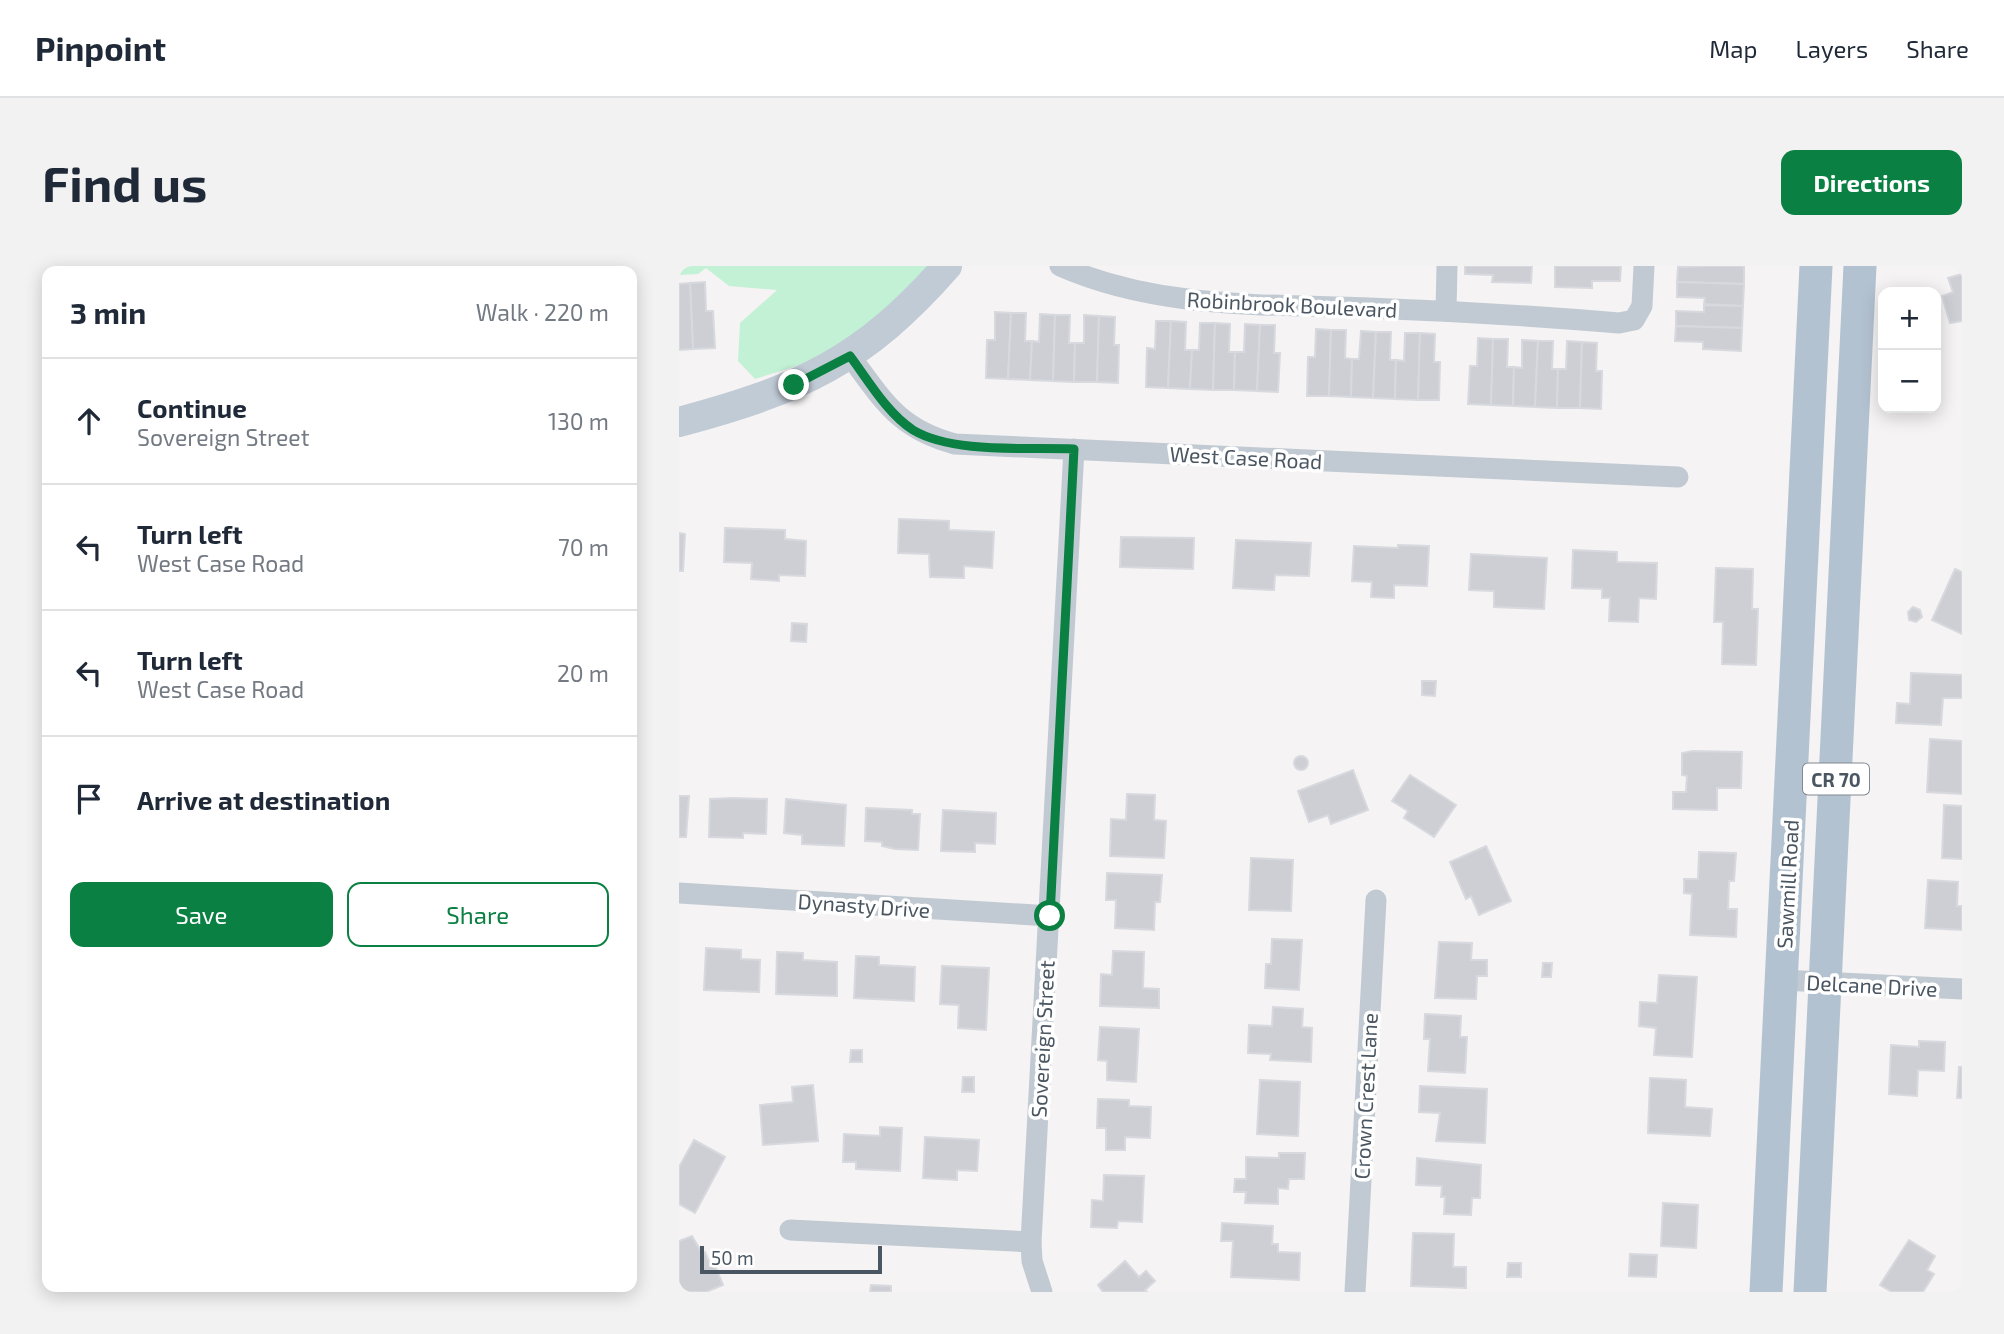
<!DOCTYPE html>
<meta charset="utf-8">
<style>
body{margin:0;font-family:"Exo 2",sans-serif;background:#f2f2f3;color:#1f2937}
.controls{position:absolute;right:21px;top:21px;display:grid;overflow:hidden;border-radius:14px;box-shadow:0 4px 18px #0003}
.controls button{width:63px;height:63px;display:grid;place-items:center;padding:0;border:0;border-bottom:2px solid #e0e1e3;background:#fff;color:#1f2937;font:35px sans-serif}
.scale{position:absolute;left:21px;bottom:18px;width:182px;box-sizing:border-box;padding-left:7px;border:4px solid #4a5661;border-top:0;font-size:19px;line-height:24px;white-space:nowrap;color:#4a5661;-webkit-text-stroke:5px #fff;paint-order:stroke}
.stop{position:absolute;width:21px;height:21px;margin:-16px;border:5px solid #0b8043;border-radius:50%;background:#fff}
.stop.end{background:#0b8043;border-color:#fff;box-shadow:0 2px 7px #0008}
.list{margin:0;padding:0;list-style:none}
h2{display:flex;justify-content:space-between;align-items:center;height:91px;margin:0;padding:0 28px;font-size:30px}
h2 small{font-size:23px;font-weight:400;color:#747a83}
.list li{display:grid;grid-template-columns:46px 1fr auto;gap:21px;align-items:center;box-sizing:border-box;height:126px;padding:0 28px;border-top:2px solid #e0e1e3}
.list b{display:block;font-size:26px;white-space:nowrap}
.list p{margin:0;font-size:23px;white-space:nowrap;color:#747a83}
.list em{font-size:23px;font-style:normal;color:#747a83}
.actions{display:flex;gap:14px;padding:21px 28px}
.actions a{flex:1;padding:16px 0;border:2px solid #0b8043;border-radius:14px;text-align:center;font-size:24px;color:#0b8043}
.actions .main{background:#0b8043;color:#fff}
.icon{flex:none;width:38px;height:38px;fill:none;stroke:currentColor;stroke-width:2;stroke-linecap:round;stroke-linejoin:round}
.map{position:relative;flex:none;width:1283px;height:1026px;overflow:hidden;border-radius:14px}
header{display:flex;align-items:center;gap:42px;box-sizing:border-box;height:98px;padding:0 35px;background:#fff;border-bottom:2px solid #e0e1e3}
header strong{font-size:33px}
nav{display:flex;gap:38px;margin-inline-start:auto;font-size:24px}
.intro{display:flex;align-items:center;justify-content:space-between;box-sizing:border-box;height:168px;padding:0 42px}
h1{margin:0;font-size:49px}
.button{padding:18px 32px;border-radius:14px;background:#0b8043;color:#fff;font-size:24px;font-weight:700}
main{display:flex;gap:42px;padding:0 42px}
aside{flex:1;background:#fff;border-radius:14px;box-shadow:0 4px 18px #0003}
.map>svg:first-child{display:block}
.green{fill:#c3f1d5}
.building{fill:#cdcfd5;stroke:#d7d9de;stroke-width:2}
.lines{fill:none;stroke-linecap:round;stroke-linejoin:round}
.street{stroke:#c1cad2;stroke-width:21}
.secondary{stroke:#c1cbd6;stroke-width:30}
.primary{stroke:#b3c2d1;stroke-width:33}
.route{stroke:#0b8043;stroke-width:9}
.labels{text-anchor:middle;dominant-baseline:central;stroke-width:7;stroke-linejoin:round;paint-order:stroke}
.shield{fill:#fff;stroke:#808990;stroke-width:2}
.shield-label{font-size:19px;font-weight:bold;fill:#4a5661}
.street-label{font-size:21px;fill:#4a5661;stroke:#fff}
</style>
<header>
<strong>Pinpoint</strong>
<nav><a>Map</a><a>Layers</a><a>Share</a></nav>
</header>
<div class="intro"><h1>Find us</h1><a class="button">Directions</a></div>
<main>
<aside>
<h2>3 min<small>Walk · 220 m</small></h2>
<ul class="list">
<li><svg class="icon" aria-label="ahead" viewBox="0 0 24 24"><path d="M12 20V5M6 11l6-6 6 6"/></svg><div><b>Continue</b><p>Sovereign Street</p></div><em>130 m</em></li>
<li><svg class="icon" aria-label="left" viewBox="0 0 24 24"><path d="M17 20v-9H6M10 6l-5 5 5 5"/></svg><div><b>Turn left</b><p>West Case Road</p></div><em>70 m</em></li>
<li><svg class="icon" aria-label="left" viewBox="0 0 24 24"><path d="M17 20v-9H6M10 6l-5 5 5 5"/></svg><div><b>Turn left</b><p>West Case Road</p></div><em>20 m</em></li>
<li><svg class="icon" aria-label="arrive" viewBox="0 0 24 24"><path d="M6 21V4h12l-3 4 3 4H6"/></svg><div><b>Arrive at destination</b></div></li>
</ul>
<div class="actions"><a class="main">Save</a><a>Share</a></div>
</aside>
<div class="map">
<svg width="1283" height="1026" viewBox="0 0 1283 1026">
<rect width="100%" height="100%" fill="#f5f3f3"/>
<polygon class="green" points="0,0 248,0 223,35 143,92 76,113 59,95 61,57 98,24 50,20 27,2 19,8 0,9"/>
<g class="building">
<polygon points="786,0 853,0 852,17 813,16 814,9 786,8"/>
<polygon points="876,0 942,0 941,15 913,15 913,22 876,21"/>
<polygon points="1027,0 1065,0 1065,18 998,16 999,1"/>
<polygon points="1283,8 1283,55 1271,57 1263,30 1274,26 1269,12"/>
<polygon points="26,16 27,45 34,45 36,82 14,83 11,17"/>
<polygon points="998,16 1065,18 1064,40 1025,38 1026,32 998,31"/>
<polygon points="11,17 14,83 0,84 0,18"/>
<polygon points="1025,39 1064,40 1063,62 997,60 997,45 1025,46"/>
<polygon points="316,46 332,47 329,113 307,112 308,74 316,74"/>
<polygon points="332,47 347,47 346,75 353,75 351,114 329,113"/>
<polygon points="361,48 376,49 374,115 351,114 353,75 360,76"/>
<polygon points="376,49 391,49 390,77 396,77 395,116 374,115"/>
<polygon points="405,49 420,50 418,116 395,116 396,77 405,77"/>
<polygon points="420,50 436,51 435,79 440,79 439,117 418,116"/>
<polygon points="477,55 492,55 489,122 467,121 468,82 476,83"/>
<polygon points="492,55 507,56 506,84 513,84 511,123 489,122"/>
<polygon points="521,57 536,57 534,124 511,123 513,84 520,84"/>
<polygon points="536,57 551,58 550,86 556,86 555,124 534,124"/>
<polygon points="566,58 581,59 578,125 555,124 556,86 565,86"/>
<polygon points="581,59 596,59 595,87 601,87 599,126 578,125"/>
<polygon points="997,60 1063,62 1062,85 1024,83 1024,76 996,75"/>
<polygon points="637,63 652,64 650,130 628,130 629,91 636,91"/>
<polygon points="652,64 667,64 666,92 673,93 672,131 650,130"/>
<polygon points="682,65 697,66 694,132 672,131 673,93 680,93"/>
<polygon points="697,66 712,66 711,94 717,94 716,133 694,132"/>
<polygon points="726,67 741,67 739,134 716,133 717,94 725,95"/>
<polygon points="741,67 756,68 755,96 761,96 760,134 739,134"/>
<polygon points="799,72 814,73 812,139 789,138 791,100 798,100"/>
<polygon points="814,73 829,73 828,101 835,101 834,140 812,139"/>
<polygon points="843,74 859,75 856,141 834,140 835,101 843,102"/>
<polygon points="859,75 874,75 873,103 879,103 878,142 856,141"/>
<polygon points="888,75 903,76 901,142 878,142 879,103 887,103"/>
<polygon points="903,76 918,77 917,105 923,105 922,143 901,142"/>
<polygon points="220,253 270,255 270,264 315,266 313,302 285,300 285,312 251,311 250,288 219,287"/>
<polygon points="46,262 106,264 106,273 127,275 126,310 100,309 100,315 72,313 73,297 45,296"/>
<polygon points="0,267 6,268 4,305 0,305"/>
<polygon points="442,271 515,272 514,303 441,301"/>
<polygon points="557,274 632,277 630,310 596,309 595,324 554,322"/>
<polygon points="719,279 750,280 748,320 715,319 715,332 692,331 693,316 673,315 675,280 719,282"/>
<polygon points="894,284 938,286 938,296 978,297 977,333 960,332 959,356 930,355 931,332 923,332 923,323 893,322"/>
<polygon points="792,288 868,292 865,343 815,341 815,325 790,324"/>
<polygon points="1037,302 1074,303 1073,343 1079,343 1077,399 1043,398 1044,356 1035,356"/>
<polygon points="1276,303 1283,306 1283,368 1253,354"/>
<polygon points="1234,341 1241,344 1243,351 1237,356 1230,354 1229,346"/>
<polygon points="113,357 128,358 127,376 112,375"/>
<polygon points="1232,407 1283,409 1283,432 1264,432 1262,459 1217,457 1218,437 1231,438"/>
<polygon points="743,415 757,415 756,430 743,429"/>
<polygon points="1251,473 1283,475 1283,528 1248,526"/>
<polygon points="1014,485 1063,486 1062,522 1038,522 1038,544 994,543 994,526 1007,526 1008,510 1003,509 1003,487"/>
<circle cx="622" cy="497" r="7"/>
<polygon points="674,504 689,544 652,558 649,549 630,556 619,525"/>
<polygon points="731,509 777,539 755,571 725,552 729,545 713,535"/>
<polygon points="448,528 476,529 475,554 487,555 485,592 431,590 432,553 447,554"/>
<polygon points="0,530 10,530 7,571 0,571"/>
<polygon points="54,532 88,533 87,568 64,567 64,572 30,571 31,533"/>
<polygon points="107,533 167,539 165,580 123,578 123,569 105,567"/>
<polygon points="1265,539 1283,540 1283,593 1263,592"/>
<polygon points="187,542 233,544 233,548 241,548 239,584 216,583 203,580 203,576 186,575"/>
<polygon points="264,544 317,547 316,578 296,577 296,586 262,585"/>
<polygon points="807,580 832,635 800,649 792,630 787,633 771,596"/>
<polygon points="1020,586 1057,587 1055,615 1050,615 1049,643 1058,643 1057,671 1011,669 1013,628 1005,627 1005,613 1019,613"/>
<polygon points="572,592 614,594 612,645 570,644"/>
<polygon points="428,607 483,609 481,636 476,636 475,664 436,662 437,634 427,634"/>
<polygon points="1249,614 1279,616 1278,640 1283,640 1283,664 1246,662"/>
<polygon points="593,673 623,674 620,724 586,722 587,698 592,698"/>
<polygon points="760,676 793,677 792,694 808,694 808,710 798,710 797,733 756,732"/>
<polygon points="27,682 62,684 62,693 81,694 80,726 25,724"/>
<polygon points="434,685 465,686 464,722 480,723 480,742 421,740 422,708 433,709"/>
<polygon points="98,686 124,687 124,694 158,696 158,730 97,728"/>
<polygon points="177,690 200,691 200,699 236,701 235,735 175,732"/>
<polygon points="864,697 873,697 872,711 863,711"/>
<polygon points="263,700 310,702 307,764 279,762 280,739 261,738"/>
<polygon points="980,709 1018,711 1013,791 975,789 977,762 960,760 961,736 978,737"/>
<polygon points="594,741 624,743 623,761 633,762 632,796 591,794 592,788 569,787 570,759 593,760"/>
<polygon points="746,748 782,750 781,771 788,771 786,807 749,805 751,773 745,773"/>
<polygon points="421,761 460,763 457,816 428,814 428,795 419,794"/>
<polygon points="1240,775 1266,776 1265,805 1239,804 1238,830 1210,828 1212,779 1240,781"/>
<polygon points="172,784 183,784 183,796 171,796"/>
<polygon points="1280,801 1283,801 1283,832 1278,832"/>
<polygon points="284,811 295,811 295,826 283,826"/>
<polygon points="971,812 1007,814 1006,841 1033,843 1031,870 969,867"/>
<polygon points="581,814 621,816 619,870 578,868"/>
<polygon points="134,819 139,875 84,879 81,839 114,836 113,821"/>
<polygon points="741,820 808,823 806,877 757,875 761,847 740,846"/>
<polygon points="419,833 450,834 450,840 472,841 471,872 446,871 446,884 427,884 427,862 418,862"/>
<polygon points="201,861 223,862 221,905 177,903 177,896 164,896 165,868 201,870"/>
<polygon points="246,871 300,874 298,905 278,904 278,914 244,912"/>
<polygon points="15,874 46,891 16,947 0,938 0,901"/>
<polygon points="600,887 626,887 625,913 610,913 609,923 599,922 599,938 566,937 567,926 555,926 556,913 567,913 567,891 600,892"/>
<polygon points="738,892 802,899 801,932 793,932 792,949 765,948 766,931 762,931 763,920 737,919"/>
<polygon points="425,909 465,910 463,956 439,955 438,962 412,961 413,934 424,935"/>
<polygon points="984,937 1019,939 1017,982 982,980"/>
<polygon points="543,957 594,960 593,978 599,978 599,986 621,987 620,1014 552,1011 554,975 542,975"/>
<polygon points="734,967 775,968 774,1001 787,1001 787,1022 732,1020"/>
<polygon points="13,970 23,987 26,986 31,998 35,997 44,1019 27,1026 0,1026 0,975"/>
<polygon points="1230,974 1256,990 1248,1004 1255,1008 1244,1026 1213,1026 1201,1019"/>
<polygon points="951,988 978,989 977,1011 950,1010"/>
<polygon points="446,995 460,1011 467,1005 476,1015 466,1024 468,1026 424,1026 419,1019"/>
<polygon points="829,997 842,997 842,1011 828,1011"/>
<polygon points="192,1019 212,1020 212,1026 191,1026"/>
</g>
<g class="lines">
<g class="street">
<path d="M381,0C478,43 585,38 690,42C773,45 857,50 940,57L955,54L963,40L965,0"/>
<polyline points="767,45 768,0"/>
<path d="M171,90C204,134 219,163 276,178L999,211"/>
<polyline points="0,627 371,650"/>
<polyline points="1103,714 1283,723"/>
<polyline points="111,964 352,976"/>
<polyline points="363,1026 353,995 352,976 395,183"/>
<polyline points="676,1026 697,634"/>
</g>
<path class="secondary" d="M0,156C120,124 185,95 268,0"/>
<g class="primary">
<polyline points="1087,1026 1137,0"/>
<polyline points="1131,1026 1181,0"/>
</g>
</g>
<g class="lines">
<path class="route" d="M115,119L171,90C189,114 208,147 234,164C274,188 349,181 395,183L371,650"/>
</g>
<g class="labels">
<rect class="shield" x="1124" y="497.5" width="66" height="31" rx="5"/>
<g class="shield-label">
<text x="1157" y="513">CR 70</text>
</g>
<g class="street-label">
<text transform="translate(613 38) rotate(3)">Robinbrook Boulevard</text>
<text transform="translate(567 191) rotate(3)">West Case Road</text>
<text transform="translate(1108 618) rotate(-87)">Sawmill Road</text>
<text transform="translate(185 639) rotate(4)">Dynasty Drive</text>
<text transform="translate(1193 719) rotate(3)">Delcane Drive</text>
<text transform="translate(363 773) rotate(-87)">Sovereign Street</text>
<text transform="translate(686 830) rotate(-87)">Crown Crest Lane</text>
</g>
</g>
</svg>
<div class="controls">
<button>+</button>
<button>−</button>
</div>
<div class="scale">50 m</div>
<div class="stop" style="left:371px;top:650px"></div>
<div class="stop end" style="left:115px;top:119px"></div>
</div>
</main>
